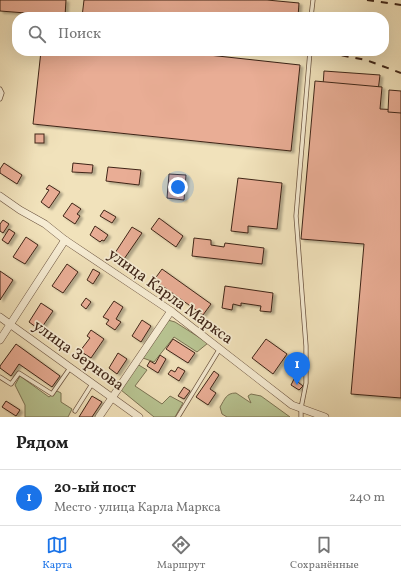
<!DOCTYPE html>
<html lang="ru">
<meta charset="utf-8">
<style>
body{margin:0;font-family:Vollkorn,serif;background:#f2f2f2;color:#222}
.you{position:absolute;left:178px;top:187px;width:14px;height:14px;margin:-10px;border:3px solid #fff;border-radius:50%;background:#1a73e8;box-shadow:0 0 0 6px #1a73e833}
.badge{display:grid;place-items:center;width:26px;height:26px;border-radius:50%;background:#1a73e8;color:#fff;font-size:13px;font-weight:700}
.pin{position:absolute;translate:-50% -33px;filter:drop-shadow(0 1px 2px #0008)}
.pin::after{content:'';position:absolute;top:21px;width:14px;height:12px;background:inherit;clip-path:polygon(0 0,100% 0,50% 100%)}
.list{margin:0;padding:0;list-style:none}
h2{display:flex;justify-content:space-between;align-items:center;height:52px;margin:0;padding:0 16px;font-size:17px}
h2 small{font-size:13px;font-weight:400;color:#767676}
.list li{display:grid;grid-template-columns:26px 1fr auto;gap:12px;align-items:center;box-sizing:border-box;height:56px;padding:0 16px;border-top:1px solid #e0e0e0}
.list b{display:block;font-size:15px;white-space:nowrap}
.list p{margin:0;font-size:13px;white-space:nowrap;color:#767676}
.list em{font-size:13px;font-style:normal;color:#767676}
.icon{flex:none;width:22px;height:22px;fill:none;stroke:currentColor;stroke-width:2;stroke-linecap:round;stroke-linejoin:round}
.map{position:relative;flex:none;width:401px;height:417px;overflow:hidden}
.search{position:absolute;background:#fff;box-shadow:0 4px 16px #0002;left:12px;right:12px;top:12px;height:44px;display:flex;align-items:center;gap:10px;box-sizing:border-box;padding:0 14px;border-radius:16px;color:#767676;font-size:15px}
.sheet{height:108px;background:#fff}
nav{display:flex;justify-content:space-around;align-items:center;box-sizing:border-box;height:56px;border-top:1px solid #e0e0e0;background:#fff;font-size:11px;color:#767676}
nav a{display:grid;justify-items:center;gap:2px}
nav .on{color:#1a73e8}
.map>svg:first-child{display:block}
.green{fill:#b8c492;stroke:#7c7454}
.building{fill:#e9ad95;stroke:#3f2517;filter:url(#shadow)}
.lines{fill:none;stroke-linecap:round;stroke-linejoin:round}
.service-casing{stroke:#6c5440;stroke-width:5}
.minor-casing{stroke:#6c5440;stroke-width:8}
.service{stroke:#f6ecd3;stroke-width:3.5}
.minor{stroke:#f6ecd3;stroke-width:7}
.rail{stroke:#3f2517;stroke-width:2;stroke-dasharray:7 7;stroke-linecap:butt}
.labels{text-anchor:middle;dominant-baseline:central;stroke-width:3.5;stroke-linejoin:round;paint-order:stroke}
.street-label{font-size:16px;fill:#3f2517;stroke:#f6ecd3}
</style>
<div class="map">
<svg width="401" height="417" viewBox="0 0 401 417">
<defs>
<filter id="shadow"><feDropShadow dx="3" dy="2" stdDeviation="1" flood-color="#0004"/></filter>
</defs>
<rect width="100%" height="100%" fill="#f1e2bb"/>
<filter id="stains"><feTurbulence type="fractalNoise" baseFrequency=".005" numOctaves="4"/><feColorMatrix values="0 0 0 0 .2 0 0 0 0 .09 0 0 0 0 .02 0 0 0 .5 -.17"/></filter>
<radialGradient id="worn" r=".72"><stop offset=".6" stop-color="#630" stop-opacity="0"/><stop offset="1" stop-color="#630" stop-opacity=".3"/></radialGradient>
<g class="green">
<polygon points="168,320 175,322 208,343 197,352 174,337 154,362 143,358"/>
<polygon points="137,364 147,370 135,386 162,404 170,396 183,403 175,417 154,417 121,390"/>
<polygon points="20,376 49,397 57,391 61,393 61,402 72,409 68,417 25,417 25,405 15,385"/>
<path d="M236,393L251,403L248,396L251,394L261,396L290,417H227L222,414L220,407C225,399 226,393 236,393Z"/>
</g>
<g class="building">
<polygon points="0,0 66,0 65,16 0,11"/>
<polygon points="84,0 267,0 299,3 298,17 82,17"/>
<polygon points="41,51 172,51 300,65 291,151 33,124"/>
<polygon points="324,71 380,75 378,91 323,86"/>
<polygon points="315,81 382,87 380,109 401,110 401,398 351,394 364,244 301,239"/>
<polygon points="389,90 401,91 401,113 388,112"/>
<rect x="35" y="134" width="9" height="9"/>
<polygon points="4,163 22,175 17,184 0,173 0,169"/>
<polygon points="73,163 93,165 92,173 72,172"/>
<polygon points="108,167 141,170 139,185 106,181"/>
<polygon points="169,174 186,175 184,200 167,198"/>
<polygon points="238,178 282,183 277,229 248,226 248,233 231,231"/>
<polygon points="49,185 60,192 49,208 41,202 49,190 46,189"/>
<polygon points="72,203 81,209 77,214 80,216 75,224 63,216"/>
<polygon points="104,210 116,217 112,223 100,216"/>
<polygon points="159,218 183,236 176,247 151,229"/>
<polygon points="3,220 9,224 3,233 0,231 0,224"/>
<polygon points="95,226 108,235 104,241 102,240 100,242 90,235"/>
<polygon points="132,227 142,233 124,259 115,253"/>
<polygon points="9,229 15,233 8,244 2,240"/>
<polygon points="26,237 38,245 25,264 13,257"/>
<polygon points="194,238 211,240 211,245 224,247 225,243 264,248 262,264 192,256"/>
<polygon points="67,264 78,272 63,293 52,286"/>
<polygon points="93,269 100,273 93,284 87,280"/>
<polygon points="162,269 211,304 203,315 154,280"/>
<polygon points="0,271 13,280 0,300"/>
<polygon points="225,286 273,293 271,312 260,311 261,306 241,303 241,306 233,304 232,310 222,308"/>
<polygon points="86,298 91,302 86,309 81,305"/>
<polygon points="114,301 123,307 116,319 121,322 115,330 106,324 109,320 103,317"/>
<polygon points="41,303 53,311 40,330 29,322"/>
<polygon points="142,320 151,326 141,342 132,336"/>
<polygon points="91,330 104,339 91,358 80,351 90,338 87,336"/>
<polygon points="173,339 195,353 188,363 166,349"/>
<polygon points="266,339 287,354 273,374 252,358"/>
<polygon points="16,344 60,376 52,387 19,364 11,376 0,368 0,366"/>
<polygon points="118,353 127,359 117,374 109,368"/>
<polygon points="160,355 166,359 158,373 147,366 150,361 155,364"/>
<polygon points="178,367 185,371 179,381 168,374 171,370 175,372"/>
<polygon points="214,371 219,375 210,389 216,393 208,405 196,397"/>
<polygon points="294,379 303,386 299,390 291,385"/>
<polygon points="184,387 190,391 184,399 178,396"/>
<polygon points="92,396 102,402 92,417 79,417"/>
<polygon points="6,401 20,410 16,416 2,407"/>
</g>
<g class="lines">
<defs>
<g id="service">
<polyline points="311,17 313,0"/>
<polyline points="0,89 2,93 0,99"/>
<polyline points="0,377 11,384 19,373 52,394 70,368"/>
<polyline points="75,411 92,384"/>
<polyline points="178,417 219,350"/>
<polyline points="301,417 301,408 306,383 306,346 296,216 310,51"/>
</g>
<g id="minor">
<polyline points="0,196 20,210 45,224 65,240 171,311 292,405 325,417"/>
<polyline points="0,317 139,417"/>
<polyline points="0,340 65,240"/>
<polyline points="99,417 171,311"/>
</g>
</defs>
<use href="#service" class="service-casing"/>
<use href="#minor" class="minor-casing"/>
<use href="#service" class="service"/>
<use href="#minor" class="minor"/>
<g class="rail">
<polyline points="367,0 401,5"/>
<polyline points="300,51 324,52 366,60 401,73"/>
</g>
</g>
<g class="labels">
<g class="street-label">
<text transform="translate(170 297) rotate(36)">улица Карла Маркса</text>
<text transform="translate(78 356) rotate(36)">улица Зернова</text>
</g>
</g>
<rect width="100%" height="100%" filter="url(#stains)"/>
<rect width="100%" height="100%" fill="url(#worn)"/>
</svg>
<div class="you"></div>
<div class="pin badge" style="left:297px;top:385px">1</div>
<div class="search"><svg class="icon" aria-label="search" viewBox="0 0 24 24"><circle cx="10" cy="10" r="6"/><path d="M15 15l6 6"/></svg>Поиск</div>
</div>
<section class="sheet">
<h2>Рядом<small></small></h2>
<ul class="list">
<li><span class="badge">1</span><div><b>20-ый пост</b><p>Место · улица Карла Маркса</p></div><em>240 m</em></li>
</ul>
</section>
<nav>
<a class="on"><svg class="icon" aria-label="map" viewBox="0 0 24 24"><path d="M3 6l6-2 6 2 6-2v14l-6 2-6-2-6 2zM9 4v14M15 6v14"/></svg>Карта</a>
<a><svg class="icon" aria-label="directions" viewBox="0 0 24 24"><path d="M12 3l9 9-9 9-9-9zM9 14v-3h6M13 9l2 2-2 2"/></svg>Маршрут</a>
<a><svg class="icon" aria-label="saved" viewBox="0 0 24 24"><path d="M7 4h10v16l-5-4-5 4z"/></svg>Сохранённые</a>
</nav>
